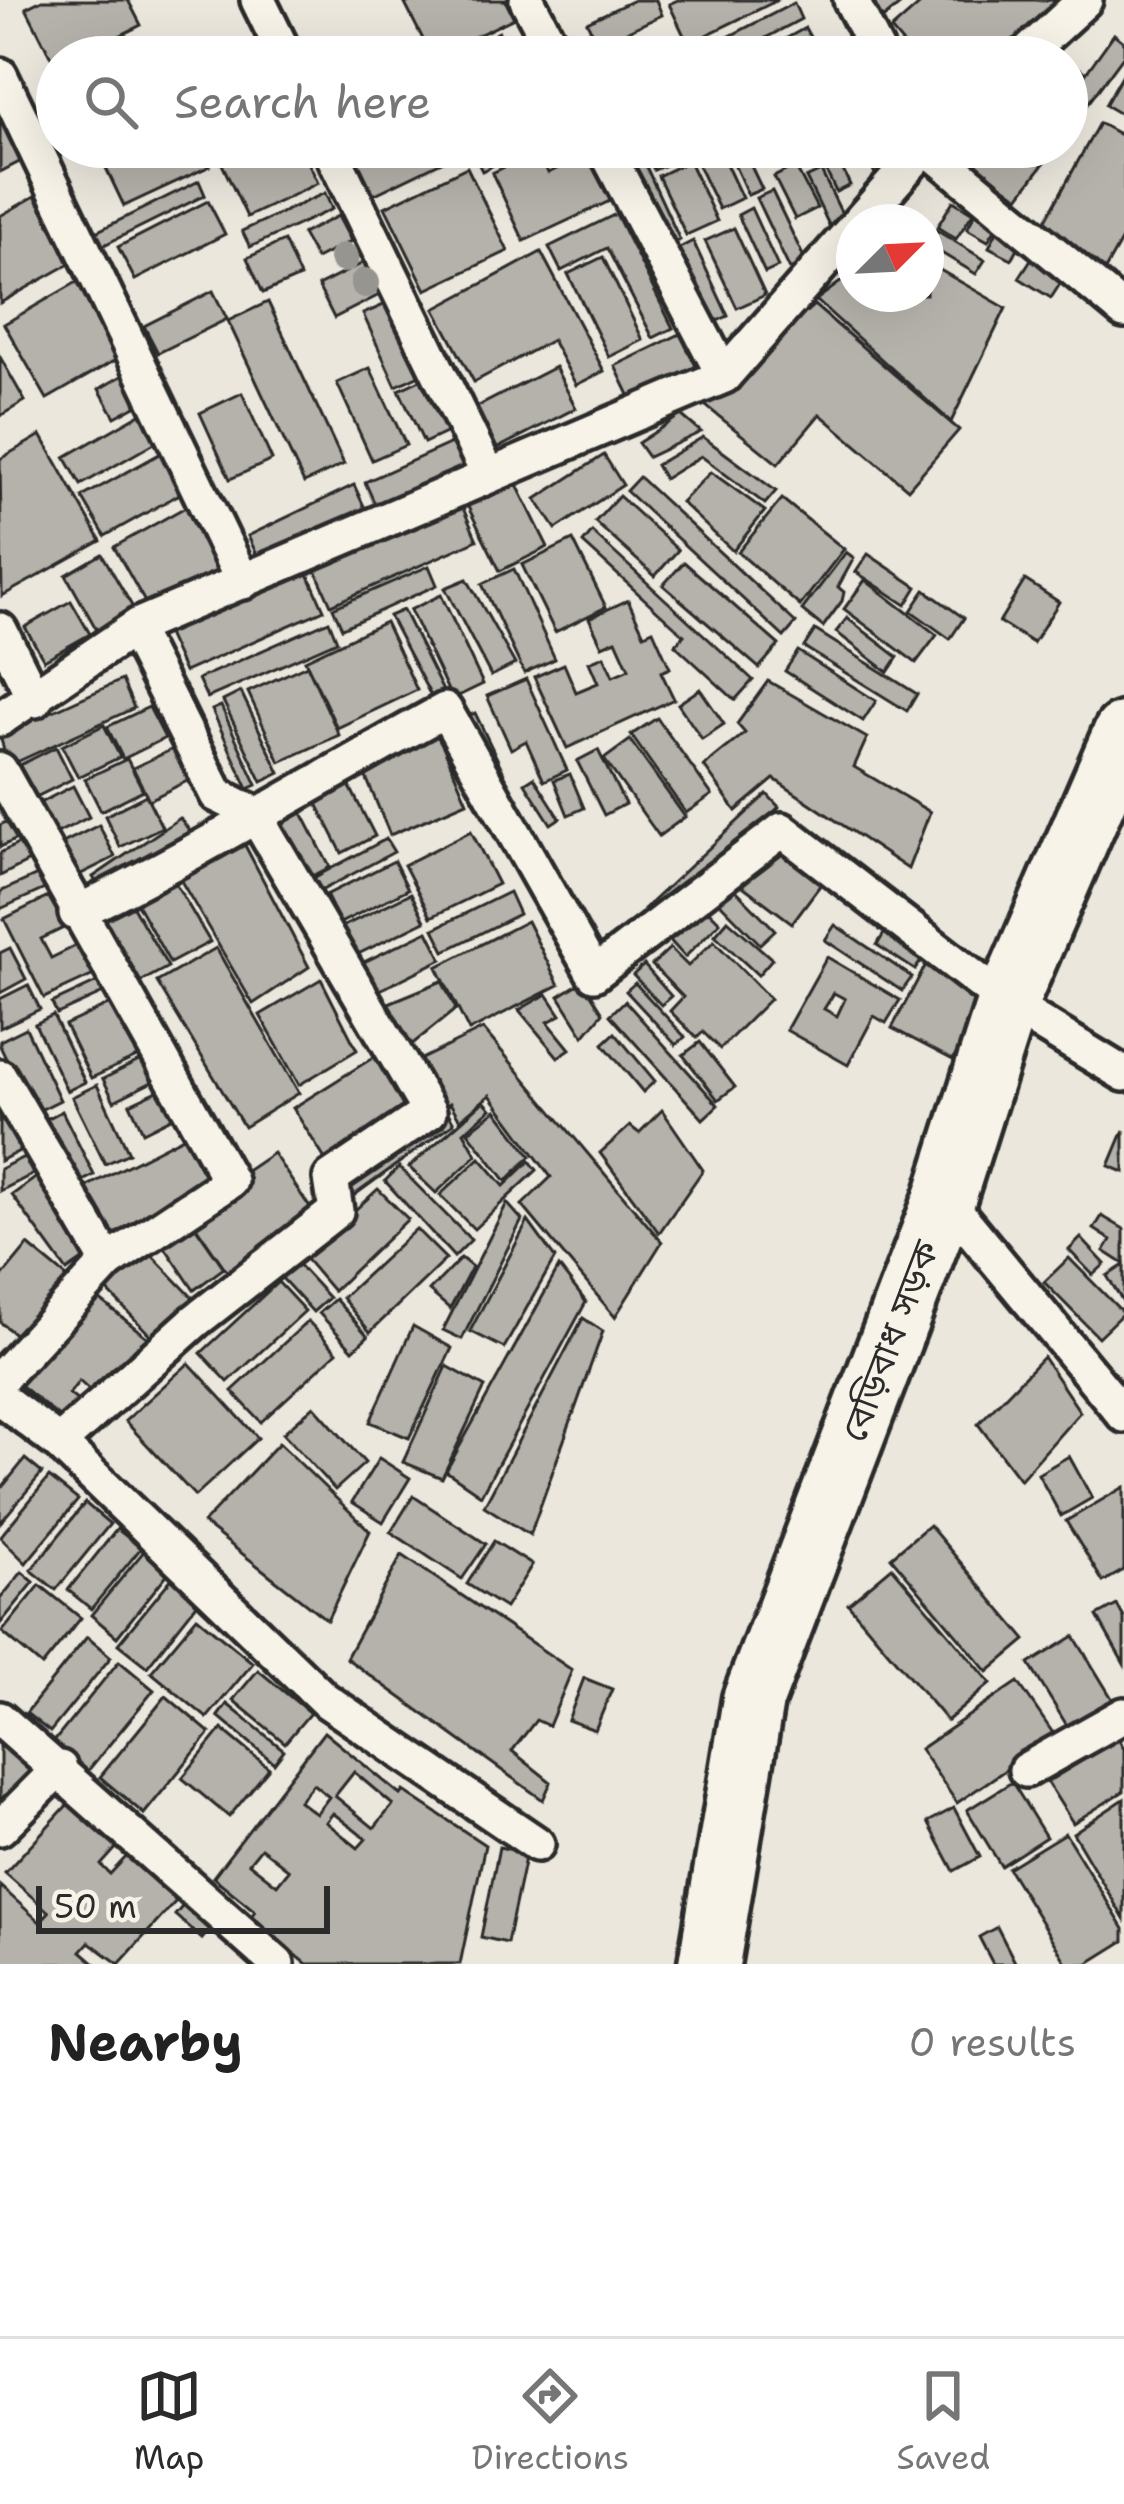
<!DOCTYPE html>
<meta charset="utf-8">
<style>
body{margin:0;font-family:"Shantell Sans","Noto Sans Bengali",sans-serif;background:#f6f6f6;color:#222}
.compass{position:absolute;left:836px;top:204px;width:108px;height:108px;border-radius:50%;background:#fff;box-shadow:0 12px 48px #0002;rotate:66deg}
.scale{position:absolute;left:36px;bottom:30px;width:294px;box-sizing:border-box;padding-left:12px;border:6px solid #2b2b2b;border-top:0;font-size:33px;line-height:42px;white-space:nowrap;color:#2b2b2b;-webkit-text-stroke:9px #f7f3e8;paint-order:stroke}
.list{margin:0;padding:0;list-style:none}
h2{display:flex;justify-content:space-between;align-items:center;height:156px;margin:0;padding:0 48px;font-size:51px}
h2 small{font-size:39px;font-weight:400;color:#767676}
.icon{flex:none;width:66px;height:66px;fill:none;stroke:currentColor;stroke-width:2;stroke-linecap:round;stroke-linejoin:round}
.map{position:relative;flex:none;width:1124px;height:1964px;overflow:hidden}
.search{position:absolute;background:#fff;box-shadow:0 12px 48px #0002;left:36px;right:36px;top:36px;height:132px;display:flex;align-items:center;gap:30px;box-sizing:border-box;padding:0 42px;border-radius:66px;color:#767676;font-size:45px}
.sheet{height:372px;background:#fff}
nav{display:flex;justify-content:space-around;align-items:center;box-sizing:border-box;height:168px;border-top:3px solid #e0e0e0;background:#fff;font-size:33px;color:#767676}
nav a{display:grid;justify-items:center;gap:6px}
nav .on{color:#2b2b2b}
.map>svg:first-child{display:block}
.building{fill:#b5b2ab;stroke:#2b2b2b;stroke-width:3;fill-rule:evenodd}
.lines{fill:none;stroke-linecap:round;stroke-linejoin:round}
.street-casing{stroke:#2b2b2b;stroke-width:42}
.highway-casing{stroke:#2b2b2b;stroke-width:69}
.street{stroke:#f7f3e8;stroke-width:33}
.highway{stroke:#f7f3e8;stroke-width:60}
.tree{fill:#97958f}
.labels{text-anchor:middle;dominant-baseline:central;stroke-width:12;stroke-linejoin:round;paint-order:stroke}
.street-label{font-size:36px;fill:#2b2b2b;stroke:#f7f3e8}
</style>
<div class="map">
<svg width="1124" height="1964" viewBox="0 0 1124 1964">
<rect width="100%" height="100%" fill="#ebe7dd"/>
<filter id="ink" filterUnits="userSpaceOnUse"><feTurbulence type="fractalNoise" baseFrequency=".00833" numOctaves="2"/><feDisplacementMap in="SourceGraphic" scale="24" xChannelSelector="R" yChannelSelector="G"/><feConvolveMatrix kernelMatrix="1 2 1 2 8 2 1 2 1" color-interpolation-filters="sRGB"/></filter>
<g filter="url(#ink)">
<g class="building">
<polygon points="42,0 128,0 141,25 77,57 57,57 56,67 26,8"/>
<polygon points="414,0 505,0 514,18 432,57 405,4"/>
<polygon points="634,0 656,0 662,15 598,45 587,22"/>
<polygon points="678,0 778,0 688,44 669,4"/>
<polygon points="867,0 906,0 880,21"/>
<polygon points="925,0 1070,0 1006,57 914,57 891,30"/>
<polygon points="794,3 801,19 730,57 705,57 701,51"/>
<polygon points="805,28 821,57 753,57"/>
<polygon points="499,32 512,57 466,57 462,51"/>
<polygon points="1114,34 1124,42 1124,55 1067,132 1067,59 1086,73"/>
<polygon points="239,43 245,57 207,57"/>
<polygon points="403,43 410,57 375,57"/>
<polygon points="1124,72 1124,116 1105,105"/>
<polygon points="0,107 27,158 0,172"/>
<polygon points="1099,123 1124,137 1124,236 1102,275 1036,238"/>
<polygon points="96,147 201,147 210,166 124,206"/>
<polygon points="214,147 301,147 318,183 247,217"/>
<polygon points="345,147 457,147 460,153 369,197"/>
<polygon points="470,147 529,147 482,171"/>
<polygon points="612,147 637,147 680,240 661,249"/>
<polygon points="643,147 679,147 683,157 654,170"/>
<polygon points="718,147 742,198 719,209 693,155"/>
<polygon points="726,147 742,147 762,189 748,195"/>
<polygon points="832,147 850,185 836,192 818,154"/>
<polygon points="862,147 893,147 902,164 876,176"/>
<polygon points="969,147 1056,147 1019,197 962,155"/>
<polygon points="538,151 548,173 593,152 614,199 524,241 492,173"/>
<polygon points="689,161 717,221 686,235 658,176"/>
<polygon points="795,166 817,208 795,219 774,177"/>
<polygon points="467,167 508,251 426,290 385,207"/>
<polygon points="821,171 846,222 831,229 806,178"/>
<polygon points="199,181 205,195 102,246 96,232"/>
<polygon points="772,191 808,266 792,274 756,198"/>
<polygon points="325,193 332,209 250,247 242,231"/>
<polygon points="35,196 73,262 0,303 0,216"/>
<polygon points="208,201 225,234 135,280 118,247"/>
<polygon points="953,201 973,213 956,239 937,227"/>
<polygon points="751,208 778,267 765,273 738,215"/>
<polygon points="616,214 673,328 653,338 607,248 561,271 549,247"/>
<polygon points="975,214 997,226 988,241 967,229"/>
<polygon points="338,216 351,241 316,259 302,234"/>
<polygon points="734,228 765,295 737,308 705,241"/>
<polygon points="998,229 1022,241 1012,259 989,247"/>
<polygon points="936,230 985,260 976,274 928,245"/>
<polygon points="284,241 300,277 263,293 247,258"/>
<polygon points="693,241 728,316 704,327 670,253"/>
<polygon points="541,252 604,371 576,385 552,340 474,382 435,309"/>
<polygon points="1035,253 1067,273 1051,298 1019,278"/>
<polygon points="375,257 391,289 334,318 318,286"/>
<polygon points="603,257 643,340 609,357 568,274"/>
<polygon points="926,262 1006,308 951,422 816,300 854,272 854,294 926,294"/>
<polygon points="84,278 126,354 47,399 4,324"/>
<polygon points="213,291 227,319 158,353 144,326"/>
<polygon points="402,297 434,368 396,386 363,314"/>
<polygon points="268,302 344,464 304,483 228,321"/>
<polygon points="814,305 959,430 908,489 820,414 778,464 701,402"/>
<polygon points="680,334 696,366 631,399 615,366"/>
<polygon points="0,357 25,401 0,416"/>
<polygon points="555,367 576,408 494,450 473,409"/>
<polygon points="370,368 406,445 372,460 337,383"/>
<polygon points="134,369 150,398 115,417 99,389"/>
<polygon points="435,373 460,426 424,443 399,390"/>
<polygon points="242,393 272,460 230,479 200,413"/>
<polygon points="149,409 165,437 81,485 65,457"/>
<polygon points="681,415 701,432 648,457 638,443"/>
<polygon points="41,435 101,541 2,596 0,459"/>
<polygon points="465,437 479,468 379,513 365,482"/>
<polygon points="703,437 776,491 765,504 701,456 664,479 656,465"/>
<polygon points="172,447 194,486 105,536 82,497"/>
<polygon points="604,455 623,485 556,529 536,499"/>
<polygon points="510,471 548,547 500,571 462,495"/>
<polygon points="711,472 765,511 733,551 681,502"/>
<polygon points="639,477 796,623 784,637 626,491"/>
<polygon points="354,485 370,519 264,570 248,536"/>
<polygon points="454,488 477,540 331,605 308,553"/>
<polygon points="619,496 678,550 655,576 595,522"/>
<polygon points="782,499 844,549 800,606 738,552"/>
<polygon points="198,500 235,573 155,620 114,547"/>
<polygon points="592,532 753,680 735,700 675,645 684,635 583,543"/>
<polygon points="573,540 606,607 555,632 522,565"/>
<polygon points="846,552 854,558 838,587 844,592 842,601 823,627 802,610"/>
<polygon points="102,554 140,620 103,641 66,575"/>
<polygon points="868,554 917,587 906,605 856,572"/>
<polygon points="302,560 324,610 184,672 162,623"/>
<polygon points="684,562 779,645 759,668 663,585"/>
<polygon points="429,566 437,585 342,628 333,608"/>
<polygon points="514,569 555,659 524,673 482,584"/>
<polygon points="467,579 515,664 491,676 445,588"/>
<polygon points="865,580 937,635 916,663 844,609"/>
<polygon points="1025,580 1059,602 1033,643 999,622"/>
<polygon points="925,590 964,618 950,639 911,611"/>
<polygon points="441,595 483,684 452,699 410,610"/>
<polygon points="628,600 644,634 653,630 670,668 661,672 674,699 567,748 534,677 564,664 576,692 598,683 589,662 604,656 613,676 629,669 616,640 602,646 589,618"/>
<polygon points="71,601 90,634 44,660 25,627"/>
<polygon points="403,610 444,693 432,698 389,616"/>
<polygon points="847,618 898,657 888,672 836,632"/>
<polygon points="329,621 337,641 207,698 198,679"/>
<polygon points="385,622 417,690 337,728 305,660"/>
<polygon points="815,630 917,694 907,711 804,647"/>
<polygon points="798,651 876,701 863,721 785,671"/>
<polygon points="307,665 339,735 280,762 248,692"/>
<polygon points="526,679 567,770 544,781 526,741 511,749 487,696"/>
<polygon points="122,680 134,708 8,766 0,735"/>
<polygon points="768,681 867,738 854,767 930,812 908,869 774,779 736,811 704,766 745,733 737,724"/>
<polygon points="185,685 229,775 217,781 172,691"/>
<polygon points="700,689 724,724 702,739 678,704"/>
<polygon points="241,692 280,773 262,782 223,701"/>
<polygon points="221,706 257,785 248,789 212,710"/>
<polygon points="149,707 165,738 123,759 107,727"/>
<polygon points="475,713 506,777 493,784 462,719"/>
<polygon points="657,718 712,795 686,813 631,735"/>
<polygon points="104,725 120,757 78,777 62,746"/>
<polygon points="437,732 467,802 390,835 361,765"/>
<polygon points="630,740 685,817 659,836 604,759"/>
<polygon points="56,747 72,779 30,800 14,768"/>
<polygon points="175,748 191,779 149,800 133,768"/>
<polygon points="598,750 625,804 604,815 577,761"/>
<polygon points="127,759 143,790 101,811 85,779"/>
<polygon points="570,774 584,808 568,815 554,780"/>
<polygon points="534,777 560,818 551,824 525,783"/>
<polygon points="348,783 375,836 342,853 315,800"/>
<polygon points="73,786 89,817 47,838 32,807"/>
<polygon points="767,794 779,807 656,922 644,909"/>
<polygon points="146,795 162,827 120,847 105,816"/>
<polygon points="301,811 330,867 303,881 274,824"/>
<polygon points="17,817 25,835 0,847 0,825"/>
<polygon points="180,818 198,842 103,894 93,877"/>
<polygon points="99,825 115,857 73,878 57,846"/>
<polygon points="471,831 498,884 431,917 404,865"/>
<polygon points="240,836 309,967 253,1004 174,869"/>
<polygon points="386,839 394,852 313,895 306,882"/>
<polygon points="26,840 35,858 0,876 0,853"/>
<polygon points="771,841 824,880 792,923 740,884"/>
<polygon points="394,861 408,889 340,923 326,895"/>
<polygon points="42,873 49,887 0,909 0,892"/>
<polygon points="170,874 210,942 170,963 132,895"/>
<polygon points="733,887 775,930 760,944 719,902"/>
<polygon points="58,892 74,923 41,939 51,958 86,941 100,972 44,998 4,919"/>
<polygon points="509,892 519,914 445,951 434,929"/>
<polygon points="411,893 425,921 356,955 342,927"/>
<polygon points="128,898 168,967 129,988 91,918"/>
<polygon points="701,903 720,922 685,957 666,936"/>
<polygon points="728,920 772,959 758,975 715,935"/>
<polygon points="527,921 559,985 469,1031 437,967"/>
<polygon points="835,925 912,977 902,991 825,940"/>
<polygon points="888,927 927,952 915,970 877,945"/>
<polygon points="428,931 442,959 374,993 360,964"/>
<polygon points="714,941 770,999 720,1049 703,1032 697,1038 670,1011 683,997 652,965 670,948 688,966"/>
<polygon points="10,948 26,979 0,993 0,953"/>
<polygon points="216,948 299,1093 244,1127 157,982"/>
<path d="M827,957L900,1000L886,1023L874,1016L848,1065L786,1030ZM834,993L845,999L837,1016L824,1009Z"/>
<polygon points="929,959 989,991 953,1060 892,1028"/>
<polygon points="644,965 671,996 661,1005 633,975"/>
<polygon points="106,978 112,989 57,1014 52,1003"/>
<polygon points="321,979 357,1050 299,1085 260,1015"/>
<polygon points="442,981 456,1009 405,1050 379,1007"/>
<polygon points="583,981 603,1013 584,1036 559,996"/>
<polygon points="635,983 685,1037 676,1045 626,991"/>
<polygon points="28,985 40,1009 0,1028 0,999"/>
<polygon points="547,994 561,1015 548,1022 570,1049 558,1057 519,1010"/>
<polygon points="117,1001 141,1055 91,1078 65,1025"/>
<polygon points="625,1001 718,1105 703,1119 610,1015"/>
<polygon points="53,1015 85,1082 67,1091 35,1024"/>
<polygon points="26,1028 60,1100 32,1114 0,1046 0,1041"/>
<polygon points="483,1029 662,1242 615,1317 522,1205 551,1177 490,1095 460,1120 450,1103 434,1115 413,1063"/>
<polygon points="615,1033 655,1081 643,1092 603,1044"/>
<polygon points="700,1042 735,1087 718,1100 683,1055"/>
<polygon points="382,1052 416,1108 328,1164 293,1108"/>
<polygon points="151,1055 162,1077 114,1101 103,1079"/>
<polygon points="97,1085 129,1153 105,1164 72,1097"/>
<polygon points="166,1087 179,1114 143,1132 130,1104"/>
<polygon points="484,1101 491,1109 464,1132 477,1155 436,1193 409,1167"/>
<polygon points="0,1106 23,1149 0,1161"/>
<polygon points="446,1109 454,1123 349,1199 337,1181"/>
<polygon points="496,1110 531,1156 506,1181 468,1132"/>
<polygon points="662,1110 703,1170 659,1233 600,1153 630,1126 639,1133"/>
<polygon points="62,1111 94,1175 73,1186 41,1122"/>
<polygon points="1124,1130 1124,1172 1109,1166"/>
<polygon points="191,1133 216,1181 110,1251 80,1190"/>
<polygon points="273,1153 317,1218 231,1277 186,1212"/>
<polygon points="24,1157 33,1174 0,1191 0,1169"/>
<polygon points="480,1158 504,1186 530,1161 537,1170 474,1229 440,1195"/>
<polygon points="399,1167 471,1240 454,1257 385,1181"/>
<polygon points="38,1176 94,1252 67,1271 12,1195"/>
<polygon points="378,1189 408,1219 333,1291 304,1257"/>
<polygon points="507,1203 522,1220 462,1339 443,1330"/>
<polygon points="188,1216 224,1268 194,1290 158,1237"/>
<polygon points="1102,1216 1124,1229 1124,1264 1104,1251 1111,1240 1094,1229"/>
<polygon points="528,1221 555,1258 504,1348 470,1331"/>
<polygon points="416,1229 446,1259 370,1332 342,1298"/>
<polygon points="1081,1238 1105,1264 1093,1275 1069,1250"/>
<polygon points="28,1245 74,1283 25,1343 0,1322 0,1279"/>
<polygon points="144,1247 193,1298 152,1337 103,1286"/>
<polygon points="461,1258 472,1267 450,1309 429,1291"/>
<polygon points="1069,1258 1123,1313 1098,1337 1044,1282"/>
<polygon points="295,1261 329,1298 313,1312 279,1275"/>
<polygon points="1124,1265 1124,1303 1107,1276"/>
<polygon points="559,1267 586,1302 481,1495 446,1471"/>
<polygon points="278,1282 305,1311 228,1382 201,1353"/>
<polygon points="89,1291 148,1338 99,1399 79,1381 69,1394 87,1408 71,1427 16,1382"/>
<polygon points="335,1299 368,1336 353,1350 319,1313"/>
<polygon points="583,1318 603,1331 530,1535 484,1506"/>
<polygon points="308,1321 337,1352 261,1422 232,1391"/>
<polygon points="413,1326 452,1348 409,1438 370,1422"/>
<polygon points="1043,1357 1080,1412 1020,1480 978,1424"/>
<polygon points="189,1363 258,1438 195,1496 125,1421"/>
<polygon points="447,1366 485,1387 442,1478 403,1462"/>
<polygon points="314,1406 365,1463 335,1490 283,1433"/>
<polygon points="279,1443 370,1531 327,1620 203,1523"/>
<polygon points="1069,1456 1092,1498 1061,1516 1038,1474"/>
<polygon points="379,1458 410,1478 383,1522 352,1502"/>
<polygon points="25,1459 42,1473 0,1523 0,1490"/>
<polygon points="49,1477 78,1500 26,1563 0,1537"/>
<polygon points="1124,1487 1124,1570 1103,1582 1066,1521"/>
<polygon points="413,1496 486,1544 462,1579 391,1532"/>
<polygon points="85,1503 110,1524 56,1590 31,1570"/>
<polygon points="929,1525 1026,1640 988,1672 891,1557"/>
<polygon points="117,1529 141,1548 91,1609 68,1590"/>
<polygon points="494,1541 532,1565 505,1608 467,1584"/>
<polygon points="144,1551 169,1572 117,1637 91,1615"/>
<polygon points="402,1555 572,1670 549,1726 536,1720 512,1751 551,1782 543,1800 346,1658"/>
<polygon points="892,1567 991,1683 947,1721 848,1604"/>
<polygon points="22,1572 34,1582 0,1624 0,1599"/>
<polygon points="172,1578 200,1600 147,1667 118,1644"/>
<polygon points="40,1585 81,1618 42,1666 2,1632"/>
<polygon points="1117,1605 1124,1618 1124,1664 1097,1616"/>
<polygon points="197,1617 253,1663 207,1718 151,1672"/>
<polygon points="1074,1636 1116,1705 1071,1732 1029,1664"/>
<polygon points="87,1637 111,1657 50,1732 26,1713"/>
<polygon points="119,1661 154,1690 87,1772 52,1744"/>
<polygon points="258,1670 310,1713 285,1743 233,1700"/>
<polygon points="584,1678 612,1689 595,1730 568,1720"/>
<polygon points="1018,1682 1055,1736 957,1803 920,1749"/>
<polygon points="166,1696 210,1733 144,1814 100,1777"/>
<polygon points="227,1704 284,1750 274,1763 218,1716"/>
<polygon points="222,1729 269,1768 229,1817 182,1778"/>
<path d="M324,1732L401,1795L404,1791L485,1845L460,1964H307L250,1918L255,1911L213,1877ZM354,1772L393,1805L374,1828L335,1796ZM313,1784L329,1797L316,1814L299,1801ZM333,1813L366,1839L358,1848L326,1822ZM261,1848L289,1870L277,1885L249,1863Z"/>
<polygon points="0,1737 31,1769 0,1800"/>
<polygon points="1118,1739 1124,1749 1124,1791 1073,1823 1047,1782"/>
<polygon points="1012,1782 1046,1837 1001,1866 967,1810"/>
<polygon points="1124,1799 1124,1919 1073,1833"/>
<polygon points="69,1803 117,1847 101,1865 110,1874 127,1856 176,1901 119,1964 89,1942 81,1951 96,1964 0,1964 0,1886 40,1922 49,1912 5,1873"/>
<polygon points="954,1808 980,1857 954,1871 928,1822"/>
<polygon points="1065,1833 1124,1929 1124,1941 1087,1964 1067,1964 1008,1868"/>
<polygon points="499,1847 526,1853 507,1943 481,1937"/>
<polygon points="187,1901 214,1925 202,1939 175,1915"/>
<polygon points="997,1927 1016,1964 993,1964 979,1937"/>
</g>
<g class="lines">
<defs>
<g id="street">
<polyline points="258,0 286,57"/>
<polyline points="527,0 557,57"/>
<polyline points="851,0 880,57"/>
<polyline points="1023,57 1085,0"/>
<polyline points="0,75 243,582"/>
<polyline points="329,147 488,474"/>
<polyline points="604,147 724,376"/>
<polyline points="926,147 1124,311"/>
<polyline points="859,222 925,147"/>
<polyline points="0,630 35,700"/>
<polyline points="0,719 139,625 724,376 854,228"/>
<polyline points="0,770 230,1181 108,1262 0,1379"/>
<path d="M76,913C202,851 322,777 445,710L594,974L782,830L1007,1003L1124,1074"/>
<polyline points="0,1077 108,1262"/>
<polyline points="945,1198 1124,1415"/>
<polyline points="0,1398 59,1443 324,1699 537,1844"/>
<polyline points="59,1443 195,1321 336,1211 331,1178 429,1112 254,813 217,795 135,632"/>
<polyline points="0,1719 277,1964"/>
<polyline points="1026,1770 1124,1715"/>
<polyline points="0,1828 60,1768"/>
</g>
<polyline id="highway" points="709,1964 753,1700 945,1198 1007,1003 1124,733"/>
</defs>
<use href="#street" class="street-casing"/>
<use href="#highway" class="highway-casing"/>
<use href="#street" class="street"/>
<use href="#highway" class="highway"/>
</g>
<g class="tree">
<circle cx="344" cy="258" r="15"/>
<circle cx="365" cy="283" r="15"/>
</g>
</g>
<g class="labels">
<g class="street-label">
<text transform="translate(890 1341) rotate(-69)">বেড়িবাধ সড়ক</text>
</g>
</g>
</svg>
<svg class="compass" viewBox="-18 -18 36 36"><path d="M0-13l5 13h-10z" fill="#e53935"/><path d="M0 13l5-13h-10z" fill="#767676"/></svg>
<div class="scale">50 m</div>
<div class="search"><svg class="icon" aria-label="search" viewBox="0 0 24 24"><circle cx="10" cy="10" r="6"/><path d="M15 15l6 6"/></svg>Search here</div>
</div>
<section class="sheet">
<h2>Nearby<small>0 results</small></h2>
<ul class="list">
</ul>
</section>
<nav>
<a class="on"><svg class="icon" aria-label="map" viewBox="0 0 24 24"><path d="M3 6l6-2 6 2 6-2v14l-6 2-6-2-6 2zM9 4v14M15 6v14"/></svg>Map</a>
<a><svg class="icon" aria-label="directions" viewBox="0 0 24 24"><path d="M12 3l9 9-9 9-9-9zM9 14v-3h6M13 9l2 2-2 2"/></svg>Directions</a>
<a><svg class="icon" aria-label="saved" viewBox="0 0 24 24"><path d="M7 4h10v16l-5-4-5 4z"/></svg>Saved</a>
</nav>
